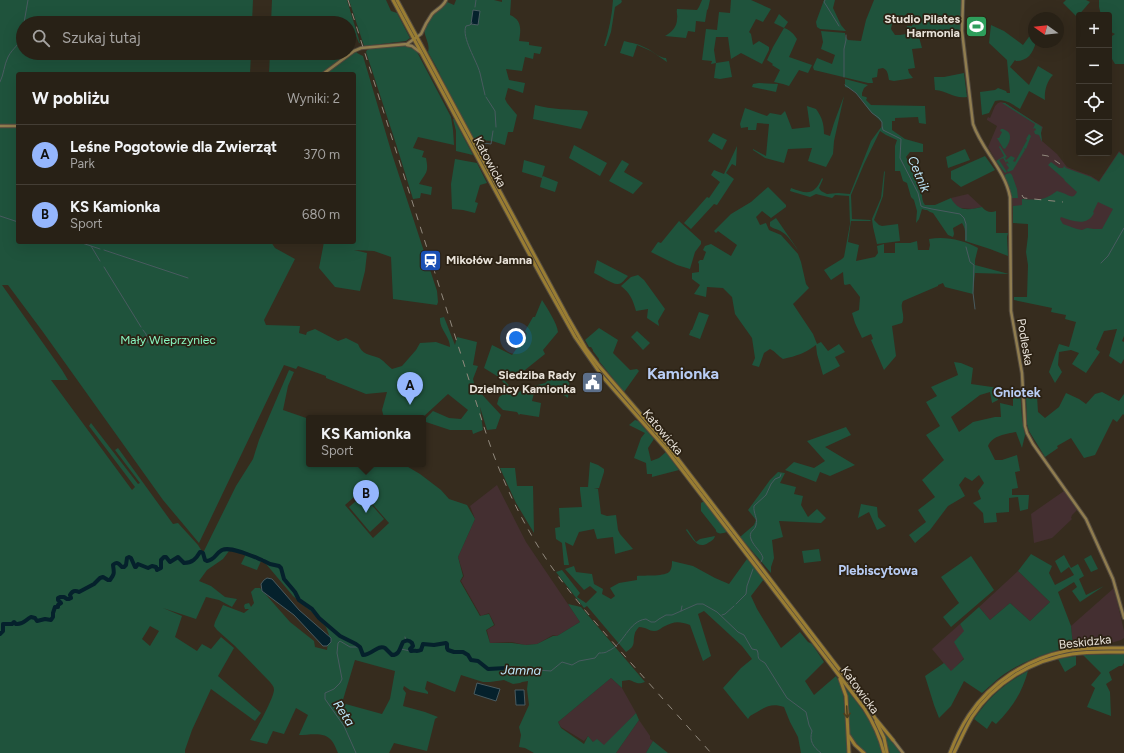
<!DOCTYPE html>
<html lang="pl">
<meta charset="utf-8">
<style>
body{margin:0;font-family:Figtree,sans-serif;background:#30291f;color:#f1f3f6}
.controls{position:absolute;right:12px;top:12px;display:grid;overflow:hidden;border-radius:4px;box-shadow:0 4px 16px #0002}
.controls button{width:36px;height:36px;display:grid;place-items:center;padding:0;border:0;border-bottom:1px solid #443e35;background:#282116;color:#f1f3f6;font:20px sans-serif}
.compass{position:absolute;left:1028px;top:12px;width:36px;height:36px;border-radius:50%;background:#282116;box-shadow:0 4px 16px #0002;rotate:285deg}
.you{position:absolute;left:516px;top:338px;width:14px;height:14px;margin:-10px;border:3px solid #fff;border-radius:50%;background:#1a73e8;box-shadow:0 0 0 6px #1a73e833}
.badge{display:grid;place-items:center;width:26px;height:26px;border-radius:50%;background:#95b6fd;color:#111;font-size:13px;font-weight:700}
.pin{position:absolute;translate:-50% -33px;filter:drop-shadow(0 1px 2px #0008)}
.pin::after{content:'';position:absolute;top:21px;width:14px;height:12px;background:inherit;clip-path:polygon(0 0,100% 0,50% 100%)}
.popup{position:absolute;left:306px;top:415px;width:120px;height:52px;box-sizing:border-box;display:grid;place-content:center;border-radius:4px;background:#282116;filter:drop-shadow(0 1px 3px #0005);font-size:13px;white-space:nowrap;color:#a5a3a1}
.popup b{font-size:15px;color:#f1f3f6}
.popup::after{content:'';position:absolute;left:50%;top:100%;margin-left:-8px;border:8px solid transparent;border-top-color:#282116}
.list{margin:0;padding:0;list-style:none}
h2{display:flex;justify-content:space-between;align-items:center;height:52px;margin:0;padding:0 16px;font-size:17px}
h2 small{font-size:13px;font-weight:400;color:#a5a3a1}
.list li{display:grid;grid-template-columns:26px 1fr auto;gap:12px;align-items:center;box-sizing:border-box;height:60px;padding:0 16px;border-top:1px solid #443e35}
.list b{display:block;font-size:15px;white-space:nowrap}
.list p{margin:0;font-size:13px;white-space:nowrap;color:#a5a3a1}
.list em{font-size:13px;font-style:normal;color:#a5a3a1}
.icon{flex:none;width:22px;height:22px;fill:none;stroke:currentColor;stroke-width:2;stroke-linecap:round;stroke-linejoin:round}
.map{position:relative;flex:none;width:1124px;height:753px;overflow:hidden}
.search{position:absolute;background:#282116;box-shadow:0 4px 16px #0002;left:16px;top:16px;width:340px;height:44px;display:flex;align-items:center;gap:10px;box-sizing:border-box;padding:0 14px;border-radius:22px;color:#a5a3a1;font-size:15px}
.panel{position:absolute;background:#282116;box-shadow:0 4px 16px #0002;left:16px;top:72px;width:340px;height:172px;border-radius:4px}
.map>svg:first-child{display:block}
.industrial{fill:#442f31}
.green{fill:#1f533c;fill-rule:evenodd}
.water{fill:#05212c;stroke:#495b60}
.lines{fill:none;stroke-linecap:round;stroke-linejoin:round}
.stream{stroke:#495b60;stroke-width:1}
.river{stroke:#05212c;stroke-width:4}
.secondary-casing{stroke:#534a3e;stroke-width:4.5}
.primary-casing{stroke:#534a3e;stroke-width:5}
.secondary{stroke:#907d4f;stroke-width:2.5}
.primary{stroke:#997d33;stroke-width:3}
.rail{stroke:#91897d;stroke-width:1;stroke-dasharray:7 7;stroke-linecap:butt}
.oneway{stroke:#4d3d1d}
.labels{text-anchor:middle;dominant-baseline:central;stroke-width:3.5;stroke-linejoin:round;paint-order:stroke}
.poi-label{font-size:12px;font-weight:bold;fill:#e8e2d9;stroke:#2c2214;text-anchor:end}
.street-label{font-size:12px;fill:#e8e2d9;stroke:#2c2214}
.park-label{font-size:12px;fill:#88f6c0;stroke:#2c2214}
.water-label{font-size:13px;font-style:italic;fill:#bde7fa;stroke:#2c2214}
.neighbourhood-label{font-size:13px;font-weight:bold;fill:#b8ccf4;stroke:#2c2214}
.district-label{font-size:16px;font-weight:bold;fill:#b8ccf4;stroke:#2c2214}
</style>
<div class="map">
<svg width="1124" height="753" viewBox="0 0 1124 753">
<rect width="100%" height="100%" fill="#362c1e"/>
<g class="industrial">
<polygon points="1001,102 1005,103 1036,123 1037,123 1043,127 1041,133 1042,141 1057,154 1067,167 1091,176 1099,181 1119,151 1124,155 1124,226 1114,245 1028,223 1013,214 1012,195 1009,183 988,147 997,126 987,120 987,119 988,117 990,118 995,106 998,103"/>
<polygon points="968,194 982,207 972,209 960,208 954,205 951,198"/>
<polygon points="497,485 526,542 580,622 557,636 553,635 537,644 525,645 512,642 490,643 487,630 495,625 489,613 481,616 461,581 464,576 458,557 475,519 470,506"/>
<polygon points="1064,491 1077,510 1072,515 1071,518 1072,519 1052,538 1034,543 1031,514"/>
<polygon points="1018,571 1050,602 1030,621 1010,603 990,620 979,607"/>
<polygon points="1114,588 1124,631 1124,638 1121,640 1111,643 1073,646 1071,626"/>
<polygon points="960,624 965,631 964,658 951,672 932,649"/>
<polygon points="611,678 622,688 636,713 604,746 593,742 588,736 584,741 561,727 558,722"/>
<polygon points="639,720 650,736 650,739 653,741 646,753 616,753"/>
</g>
<g class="green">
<path d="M0,0H253L252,23H23V53H251L250,74H18V242H271L275,248L295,259L264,320L266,325L300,326L299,333L306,335L307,332L315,329L338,341L346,338L358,344C362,355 369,354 379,358C383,360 388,366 392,369L402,366L416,350L420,343L436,342L450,347C450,336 439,329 440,318L444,317L455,345L457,337L477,342L473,365L478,366L473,379L475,387L501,415L496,429L487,430L480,407L483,430L473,434L472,430H450L423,421L433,411L449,418L461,419L468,410L448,394L422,418H384L382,410L387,392L366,394L326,378V376L298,366L296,369L284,365L199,543L163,500L43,332L8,285H2L62,370L68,380H51L132,490L135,487L89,426L91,423L138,484L140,483L115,450L118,448L173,524L178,523L198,545L203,553L236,486L253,459L259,440L289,370L294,372L288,386L283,410L309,419V464H403L420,474L441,490L449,499L467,505L475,519L458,557L463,576L460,581L480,616L489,614L494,625L486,630L490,643H512L526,645L537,644L553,636H557L580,622L568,604L581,607L645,682C637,685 636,682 629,680C627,680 624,681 622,681V688L611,678L558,722L561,728L584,744L588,736L593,742L597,739L604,745L636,713L639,720L616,753H534L525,748L519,747L521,735L519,727L529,705L527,689L528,681L522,682L520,683L513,684L504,680L490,682H483L461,675L455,692L427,681L425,689L428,692V694L410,690L404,686L403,689L406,693L403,706L425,712L438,717L435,719L427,751L394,743L389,753H338C336,749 335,745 332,741C325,731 310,735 299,735L308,715L296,708L284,734L273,731L267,744L250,740C256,730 273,700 274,690C274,686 272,685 270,682L235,646L217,630L214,626L215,622L223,605L244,613L249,609H245L244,606L245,604L249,603L251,607L254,603L251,592L255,588H260L290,622L314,641L315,647L327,650L329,635L326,627L313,613L293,596L261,558L246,552L229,551L223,559L207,570L199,581L211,586L225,597L237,599L232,607L219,600L206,597L196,619L163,608L182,616L175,637L197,651L202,644L211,649L221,637L234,648L218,676L261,713L255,721L211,689L192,730L185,750V753H0ZM361,491L389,523L373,538L345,505ZM150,626L159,631L150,646L142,639ZM355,660L395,671L390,699L382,714L342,703Z"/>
<polygon points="272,0 347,0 360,43 359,43 355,33 349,36 349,23 271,23"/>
<polygon points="349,0 386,0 391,11 397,13 410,38 406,41 364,46"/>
<path d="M456,0H494L502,2V0H511L510,15C522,20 521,30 519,41L529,42V45L542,47L540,54L534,53L533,59L525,57L522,71L506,69L509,80L525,83L523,93L508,88L505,99L507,103L517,115L513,132H508L505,145C498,143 487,138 481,142L479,147L487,160L485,161L440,75L439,72L428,52C431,43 422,35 425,26C428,16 442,10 447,2L454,5Z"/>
<path d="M613,0H621L622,1L621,3L615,7L611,32L606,46H604C609,30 612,16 613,0Z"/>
<path d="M702,0H710L708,9L707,10L705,22L696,21L695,32L688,31L686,38L665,36C672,32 677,27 677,19C678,16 676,12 677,9L697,10L699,7Z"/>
<polygon points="731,0 751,0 771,9 763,22 756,19 749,32 751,34 753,45 759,41 769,47 769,50 762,64 741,53 731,59 728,37 716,37 714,50 716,63 729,61 732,77 720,79 714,78 716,63 711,64 712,61 702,60 706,29 717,30 719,12 730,13"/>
<polygon points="824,0 835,0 833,8 841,25 846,31 820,29 817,27 816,22"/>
<path d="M874,0H962L960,29V30L940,32L923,29L917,30L922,48L912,49L915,68L908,69L909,73L913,78L894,81L889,80C888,75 888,70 883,68L878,69L877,77L872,78L873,83H868L814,70L813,67L817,58L832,64L835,55L821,49L823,42L821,31L845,33V36L848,40L861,41L866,20ZM908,13H913L912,26H907L906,34L900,35H895L891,29L893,19L896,22Z"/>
<polygon points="1066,0 1086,0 1090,2 1077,17 1063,3"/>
<polygon points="1099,0 1124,0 1124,64 1115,64 1109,54 1109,38 1115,34 1109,31 1109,15 1101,15 1099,7"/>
<path d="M779,14L788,22L784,28C790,30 794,34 797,39L789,57L812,65L808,73L799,70L789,86L783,84L774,82L780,70L772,65L773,64L767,60L773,47L784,28L774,23Z"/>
<path d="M991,25L1004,31L1023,45L1034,30V42H1036C1033,53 1028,61 1016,61L1015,60L1010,67L1029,85L1038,66L1053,75C1047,81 1044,91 1045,100L1029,91L1020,109C1012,104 1005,98 995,101L989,113L982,115L980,92L995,90L998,88L1006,91L1007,93H1010L1007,60L989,43Z"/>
<path d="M349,38C351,48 354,52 363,56L392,154L437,291L438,302L437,305L393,299L391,257L374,251L354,250L367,253L365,271L360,291L335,287L319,268L324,242H354V74H269L270,53H349Z"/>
<path d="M624,41C632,43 639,44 646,48C653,51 659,58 666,58L667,62L651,51L637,45L633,57L620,53Z"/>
<path d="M406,46L416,50L451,117L453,130L454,145L418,137L413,148L424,151L422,157L426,158C429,173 426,172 419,184L432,187L431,195L421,193L420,198L413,199L397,147L366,52L367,50L371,48Z"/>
<path d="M964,73L967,97C954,99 948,91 935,90L934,77H944Z"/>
<path d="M845,79L868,85L864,88L862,93V96L866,97L867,98L866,100L871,105L925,106L926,124L919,123L918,117L895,118V121H892V130L905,139L923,144V152H910L906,157L907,159L915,163C918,169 922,176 922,182C923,190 920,198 925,205H935L951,198C958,212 969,210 982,207C986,212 991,213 996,211V233H1008L1007,237L1008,256L990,249L965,241C965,234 966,229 962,223L953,228L954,234L953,237L948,235L933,213L930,212L927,210H925L922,209L919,219L916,223L917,211L914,200L911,197L907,183L903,181L900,171H895V146L897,140L886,135L880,131L864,164L851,195L852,219L871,220L870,221H851L848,242L859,245L856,261L870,258L875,257L878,253L877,246L884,244V253H895V243H910L917,241L918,250H929L930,245L929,239C946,236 963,240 978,248L975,260V265L1009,274L975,273L973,294L945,287L943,283L938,285V286L903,301C899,308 906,315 902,323L892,326L896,356L884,370L871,340L873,339L871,334L862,338L855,323L852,313L859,310L860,297L850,284L845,285L844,284L843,272L831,280L824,270L842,259L844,257L850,224L849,196L835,195L832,198L816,194L810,197L790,191L791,188C807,194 814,196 822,178L823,179L819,188L821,191L827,194L838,193L850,194L871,141L882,126V123C878,118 874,115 870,111C863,103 857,89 845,87Z"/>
<polygon points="759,83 778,84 776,92 752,87 753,84"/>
<path d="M844,96L834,141L833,154L826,167L808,161L812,148L788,149L784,163L765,158L753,150V149L766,156L769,124L757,123L756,130H748V127L741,128L740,124L745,108L767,116L770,113L781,115L785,111L792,129L810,127L807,106L816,109C822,117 824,124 824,134L830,136L834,123Z"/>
<polygon points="1002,103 1005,103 1042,127 1041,133 1042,142 1039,135 1035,134 1034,131 1036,130 1035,128 1033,129 1035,124"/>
<path d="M535,105C552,110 570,109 587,111L588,113L581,129L533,119Z"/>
<polygon points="453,119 454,119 473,155 456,151 456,131"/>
<path d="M1001,129H1003C1005,130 1008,131 1009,133C1012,138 1008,145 1005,149L1003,148L997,138H999L1002,132L1000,131Z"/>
<polygon points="713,133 727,140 722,150 708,141"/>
<polygon points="1029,134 1031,136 1026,149 1024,148 1025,150 1013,170 1008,172 1007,170 1009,168 1006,164 1008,163 1010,165 1007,161 1006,163 1003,158 999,160 1007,172 1005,173 996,161 1004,156 999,147 1000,146 1007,157 1005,158 1006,160 1011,156 1015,158 1013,161 1015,162 1027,140 1026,139"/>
<polygon points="574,145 607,163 600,176 569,158"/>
<polygon points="737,146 736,166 732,164 726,173 734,179 717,205 714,204 691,229 684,223 707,197 709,198 720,182 711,175 714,170 724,174"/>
<polygon points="965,149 970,160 948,168 946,157"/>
<path d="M1119,152L1124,156V336L1122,341L1124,342V359L1121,364L1109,356L1117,329L1104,331L1096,349L1100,352L1086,373L1072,364L1079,353L1071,350L1059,352L1058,365L1062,372L1055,383L1049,372L1059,344L1069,347L1076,322L1065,319L1066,315L1051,312L1052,308L1014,300V297H1027L1028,265L1026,252L1028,236V224L1013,223V206L1022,205V199C1037,200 1044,201 1057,191C1059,192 1061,192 1063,193C1069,195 1073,200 1077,192L1065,181L1064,179L1048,165L1051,162L1059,168H1063L1064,166L1066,168L1091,177L1099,182ZM1098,202L1113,209L1102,229H1094L1087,228L1082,230C1075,229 1070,226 1063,224L1060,219L1061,217C1073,221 1087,227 1094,213L1093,212Z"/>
<polygon points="985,156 995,170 961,187 951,179 951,171"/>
<polygon points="455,159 477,163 487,183 480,185 475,202 478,203 475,213 463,210 452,209 451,184"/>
<polygon points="524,160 545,166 542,177 543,176 558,182 555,192 540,187 542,178 522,172"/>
<polygon points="622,160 629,164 624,172 643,183 633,194 609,181"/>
<polygon points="885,171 883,196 874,220 879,225 882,226 898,224 900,241 877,244 873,227 872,219 881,198 884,172"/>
<polygon points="1010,173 1012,175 1017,189 1018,198 1012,198 1009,187 1004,177 1006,174"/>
<path d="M768,187L786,205V207L771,218L762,211L756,217L760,225L766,223L769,230L781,235L798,254L801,262L806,284L809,288L793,304L813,334L817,344L821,342L828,351L839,344L845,352L835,357L840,366L823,375L817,354L816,345C805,353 797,356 783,359C778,356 775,351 770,349L764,353L759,367L752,365L755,358L752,338L735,314L732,297L723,288L707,287L706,297L694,294L700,285L692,279V273L699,272V264L698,262L700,260H703L706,252L703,250L705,246L711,244L731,256L737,245L718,231L716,233L714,231L731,214L751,202Z"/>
<path d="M776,218L798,250C793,244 788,235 782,232C778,229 773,229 770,226V222Z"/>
<polygon points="679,221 701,241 701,244 695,252 690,269 677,265 651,252 658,242 661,243"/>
<path d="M597,260L628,276C625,279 622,284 618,284C613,285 599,275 594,273Z"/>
<path d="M638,275L644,280L665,309L658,321L659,326L647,318L648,309L636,311C633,300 630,293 621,286L631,277Z"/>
<path d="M542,300C547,308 557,323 558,332L543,350L545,354L525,370L503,379L516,393L534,386L545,383L555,374L570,375L568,398L552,387L546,388L541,392L535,389L532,401L541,403L539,417L520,414L519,415L517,412L503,410L497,404L499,397L502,395L505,384L497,376L484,368L492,345L512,355L527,334L525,331L533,317H535Z"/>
<polygon points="699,312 709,315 700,339 689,335 691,330 692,330"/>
<polygon points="599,328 618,340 613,353 630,370 637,369 639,371 624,392 599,361 599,359 593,351 593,350 591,347 589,347 585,340"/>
<polygon points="637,331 650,343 643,350 631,337"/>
<path d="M954,362L961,363L973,368L971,384L999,388L998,400L992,403L990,392L980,395L951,417L959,432L973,422L995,417H1001L1000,403L1013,406V390L1020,389L1022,418L1025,435L1022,448L1016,432C1006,434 993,435 988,446L995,460H1002L1017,455L1020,471L1015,472L1018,488L1012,489V495H1029L1028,509L1020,511L1018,497L1009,498V512L996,513L997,522L984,523L983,513L973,503L981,499L978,491L984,483L979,475L972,481L965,477L959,485L965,496L948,506L930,530L915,543L909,535L926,522L918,510L935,497L922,480L944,460L926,435L940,426L926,402L937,396L931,387L958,375Z"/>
<polygon points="1102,392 1119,401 1124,394 1124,415 1123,414 1117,422 1113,419 1095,455 1084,458 1071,438 1057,446 1058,448 1045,457 1029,431 1027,424 1026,397 1037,396 1038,412 1045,418 1059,407 1066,393 1079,399 1086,404 1095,394"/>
<polygon points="635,420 638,421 654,439 648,448 651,461 659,458 666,452 679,470 652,477 652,474 647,474 646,463 634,458 641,438 645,433 629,425"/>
<polygon points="846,427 851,435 825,447 855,465 830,476 820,472 816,482 785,470 794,462 814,468 825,461 807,441"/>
<polygon points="590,462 598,465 604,469 604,472 599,488 594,489 598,489 601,514 607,516 616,515 618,530 620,534 633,549 615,554 613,537 597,539 594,529 579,532 573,546 565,542 569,565 564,565 562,543 556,539 555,528 560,527 559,508 582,507 580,490 580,487 588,487"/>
<polygon points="500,468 515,468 517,486 533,486 534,533 516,503"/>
<polygon points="778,472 785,473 780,483 796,487 794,494 803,496 801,505 808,517 817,509 826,518 821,523 779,521 783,537 772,540 774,558 771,567 771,573 740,537 754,525 756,520 748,510 770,480"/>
<polygon points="363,495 384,519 370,532 349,507"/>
<path d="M704,501L727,532C723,533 718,535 716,531V530L701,511V503Z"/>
<polygon points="861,504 877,507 878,517 886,526 877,530 869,512 858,518"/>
<path d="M687,529L696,542L700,539L715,536C714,540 711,541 708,543C698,550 692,538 686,530Z"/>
<polygon points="819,549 821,561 804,563 802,551"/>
<polygon points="246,554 261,561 257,570 241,564"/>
<path d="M1031,554L1052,566L1049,573L1055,585L1074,575L1069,567L1061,573L1055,561L1064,555L1071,568L1078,564L1084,576L1079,579L1086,595L1104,586L1080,602L1072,591L1077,587L1074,582L1058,592L1071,626L1073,646C1047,653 1021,661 999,678C993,683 988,688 982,693L964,681L951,706L939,718L934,705L925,676L944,663L951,671L964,659L954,642L964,631L960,624L979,607L990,620L1010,603L1030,621L1050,602L1018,571Z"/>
<polygon points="1091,555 1098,569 1091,572 1084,559"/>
<polygon points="971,556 994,590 951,627 943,617 959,603 941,577"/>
<path d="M747,559L764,579L751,596L757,609L781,648L800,632L808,642L812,644L824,662L805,681L814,695L836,676L843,690L848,753H801L798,737L790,722L784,707C769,702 763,709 750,716L748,719L723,688L741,668L752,659L742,646L704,611L698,614L711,656L703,661L690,625C679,621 674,621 663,627C660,629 658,631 654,631C649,631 646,627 639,627C638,628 635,632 635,633C632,643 637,645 626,652L587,606L584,608L556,572L562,570L580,593L577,597L586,603L597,592L590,586L584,590L565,569L574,566L576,572L592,574L594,584L603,589L602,594L611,599L615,596L610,588L619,583L637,580V576C645,575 666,577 670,571C672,568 672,564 672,561L693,566L715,578L729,584Z"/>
<polygon points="1124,654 1124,663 1122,666 1119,666 1109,672 1112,680 1106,684 1110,692 1111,716 1087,707 1095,688 1091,685 1101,673 1083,655"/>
<polygon points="1076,656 1076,665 1065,672 1058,659"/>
<path d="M1028,671C1022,693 1012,708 996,724L992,721L987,729L974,719C989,697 1005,683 1028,671Z"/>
<path d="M846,688C863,710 875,725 882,753H866L858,748L849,734Z"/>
<polygon points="881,727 901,753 890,753"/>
<polygon points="653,741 668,753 646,753"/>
</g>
<g class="water">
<polygon points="473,10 480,11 478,25 471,24"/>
<polygon points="267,578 272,579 299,610 331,638 331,642 327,646 323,646 294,615 262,591 261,584 264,580"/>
<polygon points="477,683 500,689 496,701 474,694"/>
<polygon points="515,690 524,690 525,705 516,705"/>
</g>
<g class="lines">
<g class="stream">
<polyline points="825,0 824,2 826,5 839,26"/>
<polyline points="475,7 476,0"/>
<polyline points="24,23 28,0"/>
<path d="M472,23L470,25L466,26C461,37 477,61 480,73C482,80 483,88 485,95"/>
<polyline points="844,77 844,49 846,40 846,35"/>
<path d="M0,82C4,74 4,65 8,57C13,47 20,46 23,33"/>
<polyline points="845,85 856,93 872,113 879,118 882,122 882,126 883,130 901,139 900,158 918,193 921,206 923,207 932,209 960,214 964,218 966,224 966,240"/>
<polyline points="486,97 495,111 496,127"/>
<polyline points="483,147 482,144 483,143 491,144 493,131"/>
<polyline points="0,216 18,222"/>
<polyline points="79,242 100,249"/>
<polyline points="91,246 100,261"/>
<polyline points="966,247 970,262 974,265 973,293 975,309"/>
<polyline points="104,250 188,278"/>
<polyline points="1101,263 1108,256 1124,228"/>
<polyline points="104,267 141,327"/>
<polyline points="143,330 146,334 148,343"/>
<path d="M761,562L763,558C761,551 754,547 751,539C748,531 755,531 756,525C758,518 753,513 754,506L766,495L771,484L775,479L780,477L781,474"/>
<polyline points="736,604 746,594 747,586 753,569"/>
<polyline points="681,611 682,606"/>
<polyline points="722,615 725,614 734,606"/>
<polyline points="405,637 406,641"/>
<polyline points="401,649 410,651"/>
<path d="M514,672L513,669L524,670L533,669L537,670L551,671L562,662L572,665L579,661L595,658L599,653C602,653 606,653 608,651C624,645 628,621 646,619L651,622H655L659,619L666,615H672L697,604H703L717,612L738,632L744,635L752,649L757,650L758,653C758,660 759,659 765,663L787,698L806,712L809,725L812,731C809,741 813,747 821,753"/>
<polyline points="356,753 344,726 325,699 325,693 334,689 340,683 342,679 337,653 338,643 340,641 350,647 360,647"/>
</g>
<g class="river">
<path d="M264,561L270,564L279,566L281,568L284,579L295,592L299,600L312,609L319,618L340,636L356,644L360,647L363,655C372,655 378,644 385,648C387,650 390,653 392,655C400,655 400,647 403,642C407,640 409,640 412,643L413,646L410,649L411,651C415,650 417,652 421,650L423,644L434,645L446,643L447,644V648L448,650L454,652H463L468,655L471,660L478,661L488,669L506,668L513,669"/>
<path d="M0,634L3,631V624H12L14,622L16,624C23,625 25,620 31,617L35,618L37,621L45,619L51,620L53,617V613L55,607H58V605L61,603L58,600V598L60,597H64L67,599H69L71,598L70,595C72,591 75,590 79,592L94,584L100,578L103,577L108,580H110C115,573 114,573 113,565C117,561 119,564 122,567H124L126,565L127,558L129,557L131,558L135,567H136L138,564L148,568L152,566L156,567L157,570L161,568V560L164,557H166L170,562L178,557L184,563C192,563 196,559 200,552H201L203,553L205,560L207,561C215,560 215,554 222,550C231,546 252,556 262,560"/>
</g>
<defs>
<g id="secondary">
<path d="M963,0L962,31L973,124C982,150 1005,170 1010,197L1011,311L1022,373L1025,426L1027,433L1033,444L1086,519L1113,579L1124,618"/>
<polyline points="407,45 412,46 420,52"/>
<path d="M323,74L354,51L361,48L407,44L421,34C424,27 427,21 432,14C437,9 443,7 446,0"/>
<polyline points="0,126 18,126"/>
<polyline points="893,740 903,753"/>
</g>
<g id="primary">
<path d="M393,0L541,276L575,337L602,376L666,449L679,466L864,708C873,722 880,737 884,753"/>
<polyline points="397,0 567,316 586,349 599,366 668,446 869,708 875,718 893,740"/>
<polyline points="840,679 846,696 849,753"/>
<polyline points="876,721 884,738 887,753"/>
<polyline points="849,736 855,745 864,753"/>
<path d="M950,753C955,740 961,727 969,715C991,682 1027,659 1066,651C1085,647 1105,648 1124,648"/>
<path d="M954,753C960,741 965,729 972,717C994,683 1032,660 1072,654C1089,651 1107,652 1124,652"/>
</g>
</defs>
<use href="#secondary" class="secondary-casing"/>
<use href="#primary" class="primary-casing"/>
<use href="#secondary" class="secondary"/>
<use href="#primary" class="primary"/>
<g class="rail">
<path d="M348,0L485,430C499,473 517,513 541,551C565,589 595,622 624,655C653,688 682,720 711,753"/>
<polyline points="1042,155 1048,156 1060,164"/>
<polyline points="1022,195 1023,197 1024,198 1063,202"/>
</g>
</g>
<defs><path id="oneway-shaft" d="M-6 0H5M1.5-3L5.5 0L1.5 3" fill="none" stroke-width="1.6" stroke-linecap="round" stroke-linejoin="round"/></defs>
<use class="oneway" href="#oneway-shaft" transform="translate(847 712) rotate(87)"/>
<defs>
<symbol id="stadium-square" viewBox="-11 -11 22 22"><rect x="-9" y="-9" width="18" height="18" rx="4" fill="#2e9e5b" stroke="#2c2214"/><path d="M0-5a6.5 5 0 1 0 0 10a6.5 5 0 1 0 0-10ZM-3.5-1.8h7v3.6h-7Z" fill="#fff"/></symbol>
<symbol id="station-square" viewBox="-11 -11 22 22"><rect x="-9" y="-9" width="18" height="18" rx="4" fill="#1a4fb4" stroke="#2c2214"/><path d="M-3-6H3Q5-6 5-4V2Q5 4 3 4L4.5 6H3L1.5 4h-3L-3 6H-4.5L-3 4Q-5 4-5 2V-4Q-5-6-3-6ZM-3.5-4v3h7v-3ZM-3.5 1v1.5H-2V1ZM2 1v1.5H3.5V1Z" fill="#fff"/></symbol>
<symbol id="civic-square" viewBox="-11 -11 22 22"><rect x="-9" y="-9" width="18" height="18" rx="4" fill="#5c6f8a" stroke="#2c2214"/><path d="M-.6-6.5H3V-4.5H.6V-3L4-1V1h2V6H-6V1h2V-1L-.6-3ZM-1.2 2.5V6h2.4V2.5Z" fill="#fff"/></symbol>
</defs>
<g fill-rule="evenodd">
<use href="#stadium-square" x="964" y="14" width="25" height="25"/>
<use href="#station-square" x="418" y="248" width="25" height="25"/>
<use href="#civic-square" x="580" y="370" width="25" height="25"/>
</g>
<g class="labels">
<g class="poi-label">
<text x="960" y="19">Studio Pilates<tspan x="960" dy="14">Harmonia</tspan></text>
<text x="446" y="260" text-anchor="start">Mikołów Jamna</text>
<text x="576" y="375">Siedziba Rady<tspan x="576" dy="14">Dzielnicy Kamionka</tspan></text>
</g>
<g class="street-label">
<text transform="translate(490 162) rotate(62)">Katowicka</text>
<text transform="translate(1025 342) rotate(80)">Podleska</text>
<text transform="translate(663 432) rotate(50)">Katowicka</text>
<text transform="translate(1085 642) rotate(-6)">Beskidzka</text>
<text transform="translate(860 690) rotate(54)">Katowicka</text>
</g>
<g class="park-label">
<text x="168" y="340">Mały Wieprzyniec</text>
</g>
<g class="water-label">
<text transform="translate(919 174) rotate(67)">Cetnik</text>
<text transform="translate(521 670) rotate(1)">Jamna</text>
<text transform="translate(344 713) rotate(57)">Reta</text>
</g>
<g class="neighbourhood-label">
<text x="1017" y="392">Gniotek</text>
<text x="878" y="570">Plebiscytowa</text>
</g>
<g class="district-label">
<text x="683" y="373">Kamionka</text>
</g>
</g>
</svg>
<div class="controls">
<button>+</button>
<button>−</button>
<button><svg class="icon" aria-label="locate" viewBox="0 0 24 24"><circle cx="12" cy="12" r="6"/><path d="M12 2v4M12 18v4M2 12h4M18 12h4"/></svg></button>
<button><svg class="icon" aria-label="layers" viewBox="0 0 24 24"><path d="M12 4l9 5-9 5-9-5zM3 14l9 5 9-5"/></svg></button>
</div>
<svg class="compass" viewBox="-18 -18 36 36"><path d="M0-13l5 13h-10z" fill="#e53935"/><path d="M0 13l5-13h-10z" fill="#a5a3a1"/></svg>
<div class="you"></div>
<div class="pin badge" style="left:410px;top:405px">A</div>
<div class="pin badge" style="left:366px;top:513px">B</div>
<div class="popup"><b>KS Kamionka</b>Sport</div>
<div class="search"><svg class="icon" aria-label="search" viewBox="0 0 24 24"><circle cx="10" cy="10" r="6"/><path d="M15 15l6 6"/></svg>Szukaj tutaj</div>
<section class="panel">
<h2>W pobliżu<small>Wyniki: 2</small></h2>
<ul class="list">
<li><span class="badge">A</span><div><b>Leśne Pogotowie dla Zwierząt</b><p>Park</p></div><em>370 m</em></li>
<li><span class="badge">B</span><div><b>KS Kamionka</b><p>Sport</p></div><em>680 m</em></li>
</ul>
</section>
</div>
